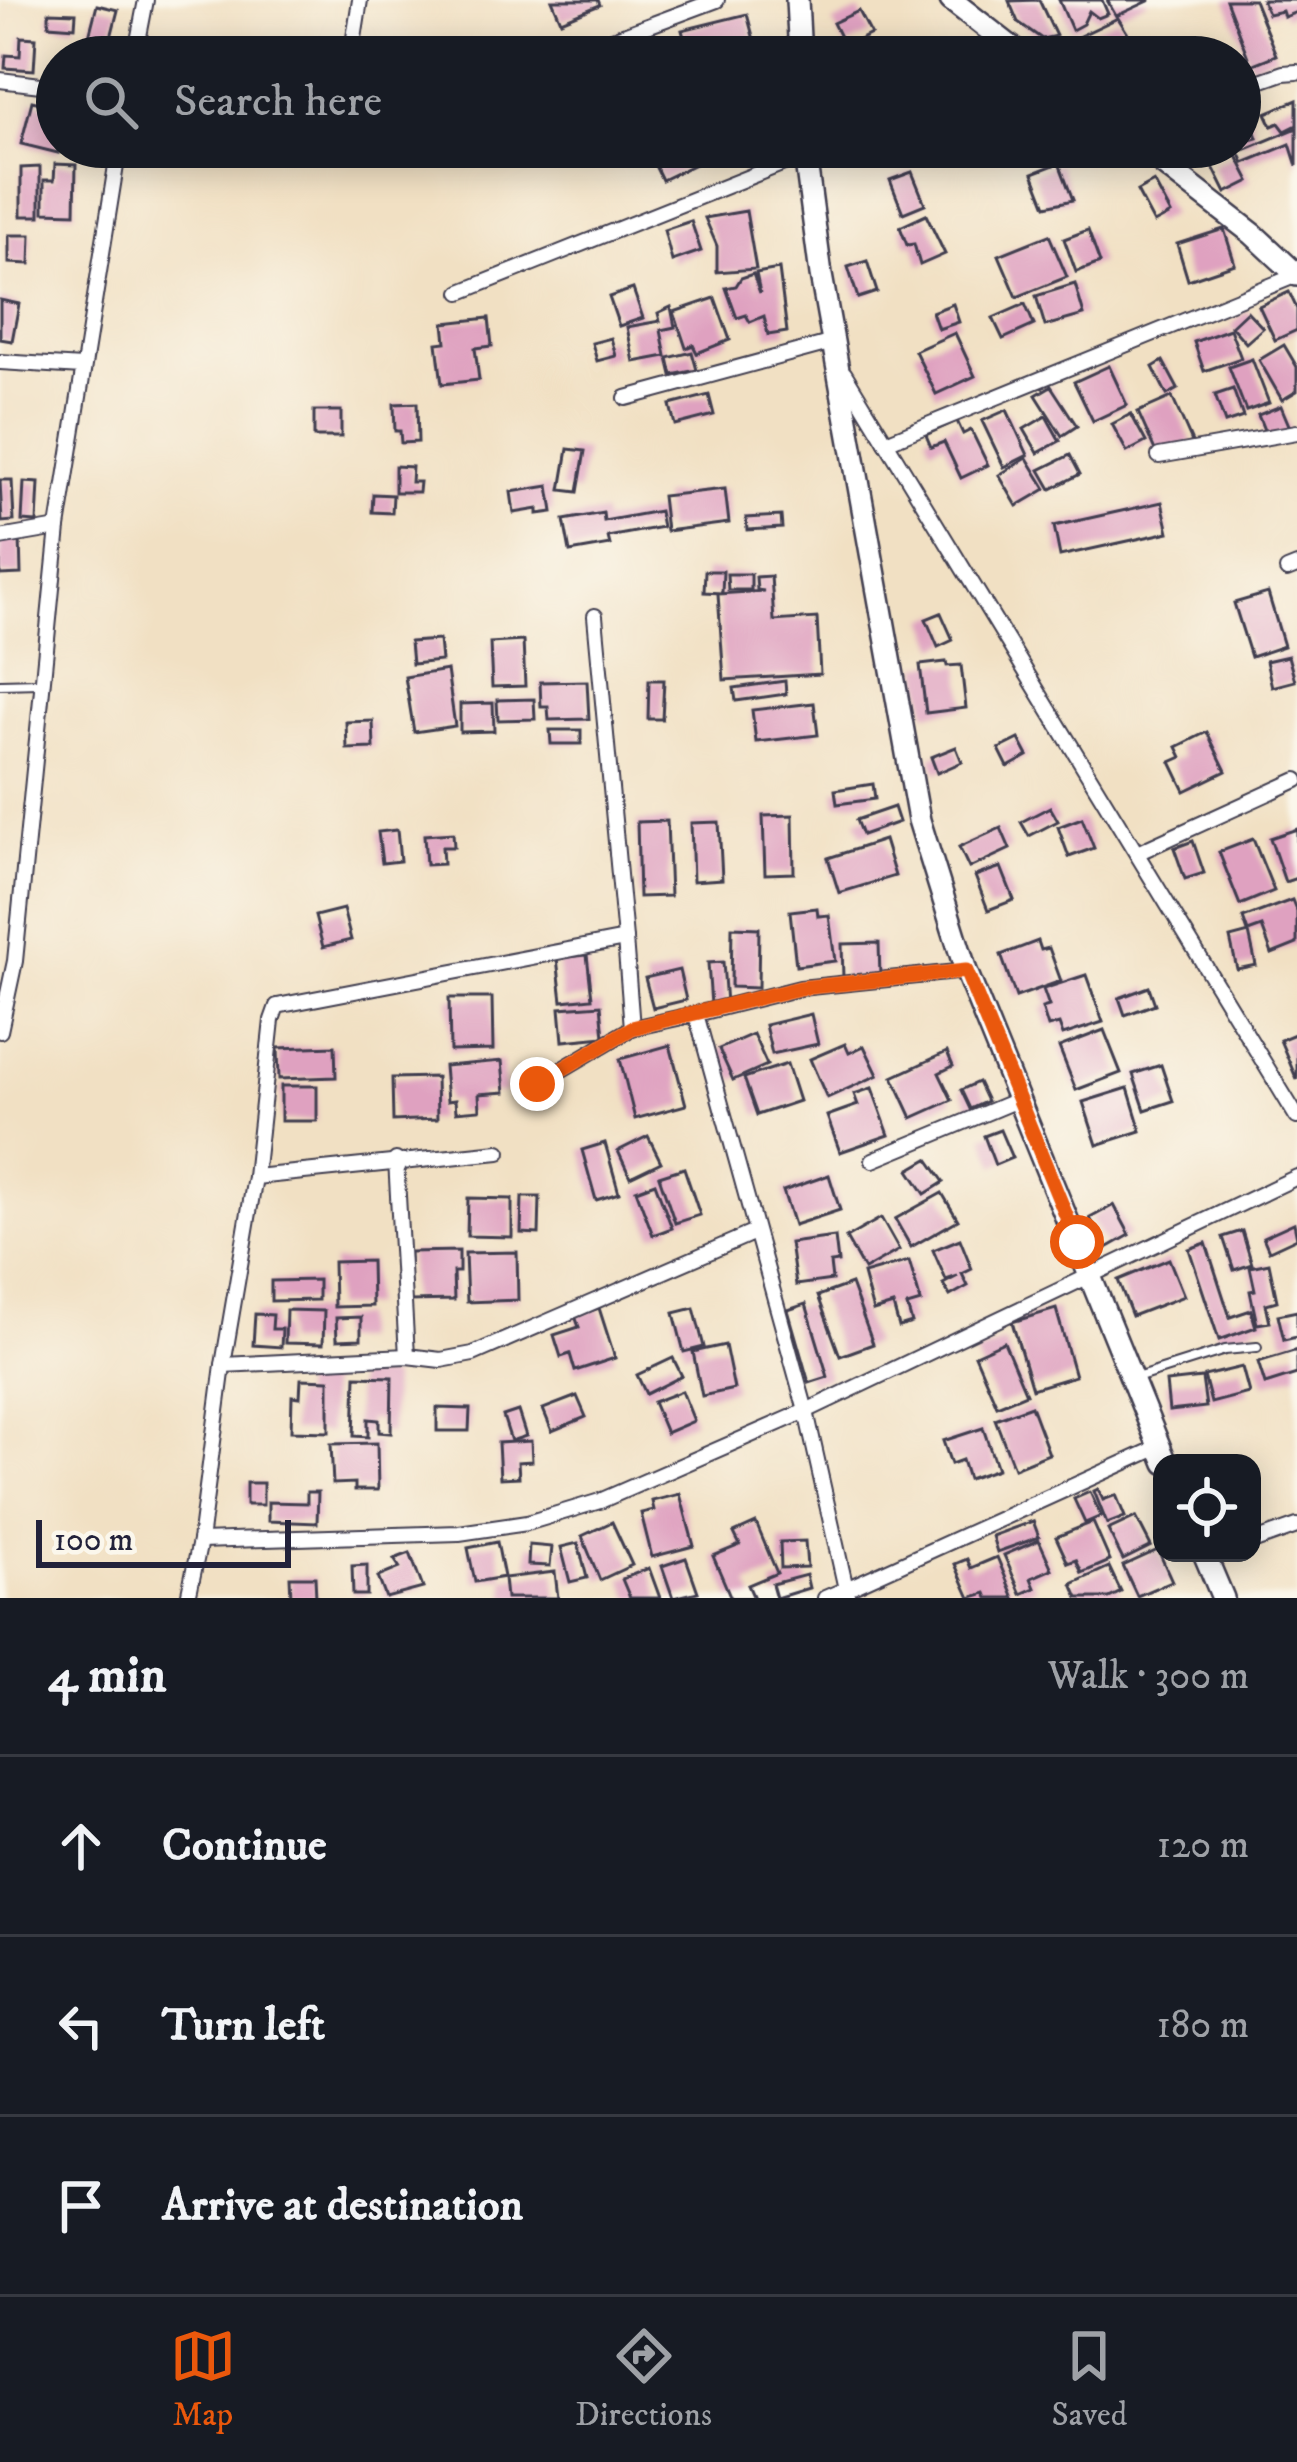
<!DOCTYPE html>
<meta charset="utf-8">
<style>
body{margin:0;font-family:"IM FELL DW Pica",serif;background:#242831;color:#f1f3f6}
.controls{position:absolute;right:36px;bottom:36px;display:grid;overflow:hidden;border-radius:24px;box-shadow:0 6px 30px #0003}
.controls button{width:108px;height:108px;display:grid;place-items:center;padding:0;border:0;border-bottom:3px solid #363941;background:#171b24;color:#f1f3f6;font:60px sans-serif}
.scale{position:absolute;left:36px;bottom:30px;width:255px;box-sizing:border-box;padding-left:12px;border:6px solid #22223b;border-top:0;font-size:33px;line-height:42px;white-space:nowrap;color:#22223b;-webkit-text-stroke:9px #fbf7ec;paint-order:stroke}
.stop{position:absolute;width:36px;height:36px;margin:-27px;border:9px solid #ea580c;border-radius:50%;background:#fff}
.stop.end{background:#ea580c;border-color:#fff;box-shadow:0 3px 12px #0008}
.list{margin:0;padding:0;list-style:none}
h2{display:flex;justify-content:space-between;align-items:center;height:156px;margin:0;padding:0 48px;font-size:51px}
h2 small{font-size:39px;font-weight:400;color:#9ea1a6}
.list li{display:grid;grid-template-columns:78px 1fr auto;gap:36px;align-items:center;box-sizing:border-box;height:180px;padding:0 48px;border-top:3px solid #363941}
.list b{display:block;font-size:45px;white-space:nowrap}
.list em{font-size:39px;font-style:normal;color:#9ea1a6}
.icon{flex:none;width:66px;height:66px;fill:none;stroke:currentColor;stroke-width:2;stroke-linecap:round;stroke-linejoin:round}
.map{position:relative;flex:none;width:1297px;height:1598px;overflow:hidden}
.search{position:absolute;background:#171b24;box-shadow:0 6px 30px #0003;left:36px;right:36px;top:36px;height:132px;display:flex;align-items:center;gap:30px;box-sizing:border-box;padding:0 42px;border-radius:66px;color:#9ea1a6;font-size:45px}
.sheet{height:696px;background:#171b24}
nav{display:flex;justify-content:space-around;align-items:center;box-sizing:border-box;height:168px;border-top:3px solid #363941;background:#171b24;font-size:33px;color:#9ea1a6}
nav a{display:grid;justify-items:center;gap:6px}
nav .on{color:#ea580c}
.map>svg:first-child{display:block}
.building{fill:#dfa1c0}
.lines{fill:none;stroke-linecap:round;stroke-linejoin:round}
.lane-casing{stroke:#413e4f;stroke-width:12}
.street-casing{stroke:#413e4f;stroke-width:18}
.secondary-casing{stroke:#413e4f;stroke-width:26}
.lane{stroke:#fff;stroke-width:8}
.street{stroke:#fff;stroke-width:14}
.secondary{stroke:#fff;stroke-width:21}
.route{stroke:#ea580c;stroke-width:15}
</style>
<div class="map">
<svg width="1297" height="1598" viewBox="0 0 1297 1598">
<rect width="100%" height="100%" fill="#fbf7ec"/>
<filter id="ink" filterUnits="userSpaceOnUse"><feTurbulence type="fractalNoise" baseFrequency=".00833" numOctaves="2"/><feDisplacementMap in="SourceGraphic" scale="24" xChannelSelector="R" yChannelSelector="G"/><feConvolveMatrix kernelMatrix="1 2 1 2 8 2 1 2 1" color-interpolation-filters="sRGB"/></filter>
<filter id="wash" filterUnits="userSpaceOnUse"><feTurbulence type="fractalNoise" baseFrequency=".004" numOctaves="4" result="noise"/><feDisplacementMap in="SourceGraphic" scale="48" xChannelSelector="R" yChannelSelector="G"/><feGaussianBlur stdDeviation="2.7" result="paint"/><feColorMatrix in="noise" values="0 0 0 0 0 0 0 0 0 0 0 0 0 0 0 0 0 1.4 0 .05"/><feComposite in="paint" operator="in"/></filter>
<g filter="url(#wash)">
<rect width="100%" height="100%" fill="#f1e0c3"/>
<g id="blocks">
<g class="building">
<polygon points="552,0 598,0 600,5 561,21"/>
<polygon points="1039,0 1056,36 1042,39 1018,22 1009,1"/>
<polygon points="1059,0 1102,0 1108,14 1098,18 1089,11 1083,24 1072,30"/>
<polygon points="1107,0 1151,0 1116,16"/>
<polygon points="1226,0 1254,0 1276,55 1251,65"/>
<polygon points="1262,0 1297,0 1297,12 1284,17 1282,11 1268,14"/>
<polygon points="97,5 118,10 108,49 87,44"/>
<polygon points="859,11 871,34 845,47 833,23"/>
<polygon points="49,12 76,13 75,27 49,25"/>
<polygon points="747,14 754,40 689,56 682,30"/>
<polygon points="1118,18 1128,34 1123,36 1132,57 1085,57 1067,42"/>
<polygon points="21,37 36,38 34,70 5,68 6,55 20,56"/>
<polygon points="1297,100 1297,125 1285,131 1279,123 1272,126 1266,113"/>
<polygon points="32,101 57,107 58,153 21,144"/>
<polygon points="1248,110 1257,138 1240,143 1240,112"/>
<polygon points="1297,128 1297,166 1290,144 1244,163 1239,152"/>
<polygon points="646,147 686,147 695,164 662,180"/>
<polygon points="1236,154 1250,181 1226,193 1212,165"/>
<polygon points="1059,163 1073,200 1046,206 1033,173"/>
<polygon points="55,164 76,165 75,213 44,212 44,180 54,180"/>
<polygon points="40,167 40,216 21,216 21,168"/>
<polygon points="912,172 925,204 903,213 890,180"/>
<polygon points="1154,182 1171,214 1154,223 1137,191"/>
<polygon points="746,211 756,269 717,272 717,246 705,218"/>
<polygon points="926,215 945,254 920,265 914,244 907,245 900,227"/>
<polygon points="691,221 701,251 672,261 664,230"/>
<polygon points="1224,229 1235,264 1188,280 1177,244"/>
<polygon points="1088,230 1100,263 1076,272 1064,239"/>
<polygon points="9,235 31,235 30,264 9,263"/>
<polygon points="1049,235 1067,277 1017,297 999,255"/>
<polygon points="867,261 877,292 858,298 848,267"/>
<polygon points="779,269 787,332 768,335 764,316 750,322 746,315 737,318 726,288 736,286 741,278 753,274 760,293 756,273"/>
<polygon points="1075,284 1084,315 1045,326 1036,296"/>
<polygon points="633,289 643,318 619,326 609,297"/>
<polygon points="1289,292 1297,309 1297,330 1275,340 1259,306"/>
<polygon points="715,298 730,340 697,353 693,345 686,348 674,312"/>
<polygon points="0,300 19,304 12,341 0,339"/>
<polygon points="953,304 959,322 938,329 932,312"/>
<polygon points="1025,304 1034,325 1003,339 993,318"/>
<polygon points="671,307 675,327 661,330 666,356 634,362 627,327 660,321 658,313"/>
<polygon points="1247,311 1263,328 1246,343 1231,326"/>
<polygon points="489,318 492,346 475,348 479,380 442,384 437,343 446,342 444,323"/>
<polygon points="1230,329 1241,358 1204,371 1194,342"/>
<polygon points="955,333 975,376 936,394 915,351"/>
<polygon points="611,338 616,356 597,361 592,343"/>
<polygon points="1284,345 1297,367 1297,391 1282,400 1259,360"/>
<polygon points="692,352 697,370 672,375 668,358"/>
<polygon points="1252,359 1269,403 1246,411 1229,367"/>
<polygon points="1163,361 1178,389 1167,395 1153,367"/>
<polygon points="1109,366 1127,405 1093,421 1074,382"/>
<polygon points="1051,386 1077,426 1062,436 1036,395"/>
<polygon points="1233,389 1243,417 1225,423 1215,395"/>
<polygon points="709,395 714,415 675,425 670,405"/>
<polygon points="1172,397 1192,442 1158,457 1138,412"/>
<polygon points="417,403 418,442 401,443 400,431 395,431 394,404"/>
<polygon points="1281,406 1291,430 1268,440 1258,415"/>
<polygon points="1007,410 1028,455 1004,467 982,421"/>
<rect x="314" y="411" width="27" height="26"/>
<polygon points="1131,414 1146,442 1127,452 1112,424"/>
<polygon points="1046,416 1060,441 1038,453 1024,429"/>
<polygon points="957,421 963,434 971,430 988,465 961,478 944,442 931,447 926,435"/>
<polygon points="568,449 585,451 578,492 561,490"/>
<polygon points="1070,455 1080,474 1051,489 1040,470"/>
<polygon points="1027,458 1046,489 1017,506 999,475"/>
<polygon points="395,466 412,467 411,482 420,482 419,492 395,492"/>
<polygon points="0,480 12,480 14,521 2,522"/>
<polygon points="24,482 39,483 37,522 22,521"/>
<polygon points="549,486 553,512 538,514 538,509 514,513 511,492"/>
<polygon points="725,489 729,523 666,531 662,496"/>
<polygon points="373,494 393,495 392,513 372,512"/>
<polygon points="1162,502 1169,532 1060,556 1054,526"/>
<polygon points="659,511 662,527 608,537 610,545 570,552 564,520 603,513 604,521"/>
<polygon points="781,516 782,528 747,530 746,518"/>
<polygon points="0,537 20,537 21,574 0,575"/>
<polygon points="705,571 723,571 722,593 704,592"/>
<polygon points="727,574 751,574 751,590 728,590"/>
<polygon points="771,576 774,621 817,618 820,674 724,680 718,594 764,591 757,590 756,577"/>
<polygon points="1268,593 1284,646 1251,657 1234,603"/>
<polygon points="941,613 953,640 938,647 926,619"/>
<polygon points="439,640 441,661 412,664 410,642"/>
<polygon points="523,641 525,686 492,687 490,643"/>
<polygon points="1288,656 1295,681 1272,687 1266,661"/>
<polygon points="946,662 947,666 961,665 966,708 926,713 920,665"/>
<polygon points="447,670 455,726 414,732 405,677"/>
<polygon points="649,680 664,680 662,719 648,719"/>
<polygon points="587,681 589,719 549,720 548,707 541,707 540,682"/>
<polygon points="785,681 786,694 736,701 734,688"/>
<polygon points="534,699 535,719 498,720 497,700"/>
<polygon points="493,703 494,731 460,732 460,704"/>
<polygon points="814,703 818,735 756,742 752,710"/>
<polygon points="373,721 374,748 347,749 346,722"/>
<polygon points="550,730 581,730 581,744 551,744"/>
<polygon points="1207,732 1226,771 1185,791 1171,762 1182,757 1177,747"/>
<polygon points="1019,739 1028,756 1008,767 999,749"/>
<polygon points="956,747 962,762 937,773 931,757"/>
<polygon points="873,784 875,799 837,804 835,790"/>
<polygon points="894,807 899,822 862,835 856,820"/>
<polygon points="1050,807 1058,821 1029,836 1021,822"/>
<polygon points="793,815 794,873 765,874 763,816"/>
<polygon points="1082,818 1094,848 1069,857 1058,827"/>
<polygon points="667,821 670,896 639,897 637,822"/>
<polygon points="719,822 722,879 693,881 691,823"/>
<polygon points="1001,828 1010,849 969,868 959,847"/>
<polygon points="1297,829 1297,878 1285,882 1270,838"/>
<polygon points="397,830 400,861 382,863 378,832"/>
<polygon points="453,833 454,847 442,847 443,864 426,865 424,835"/>
<polygon points="1253,839 1274,891 1240,905 1219,852"/>
<polygon points="884,840 895,876 839,893 828,858"/>
<polygon points="1193,841 1204,873 1185,879 1174,848"/>
<polygon points="1001,867 1014,900 988,910 975,876"/>
<polygon points="1292,900 1297,912 1297,944 1272,954 1262,927 1248,932 1243,918"/>
<polygon points="817,908 818,916 829,915 835,961 796,966 790,911"/>
<polygon points="343,909 351,940 323,947 315,916"/>
<polygon points="732,927 759,928 758,988 731,987"/>
<polygon points="1249,933 1256,965 1237,969 1230,938"/>
<polygon points="1038,941 1041,950 1049,948 1061,981 1016,997 1001,955"/>
<polygon points="879,943 880,977 843,978 842,944"/>
<polygon points="587,955 592,998 562,1001 557,958"/>
<polygon points="723,962 726,1004 711,1005 708,963"/>
<polygon points="679,970 686,1000 653,1008 645,978"/>
<polygon points="1086,975 1103,1022 1063,1035 1059,1024 1048,1027 1042,1008 1049,1006 1043,989"/>
<polygon points="1149,987 1155,1004 1125,1015 1119,998"/>
<polygon points="449,998 492,998 493,1050 450,1051"/>
<polygon points="601,1005 604,1037 563,1041 560,1008"/>
<polygon points="811,1014 818,1044 772,1054 765,1025"/>
<polygon points="1104,1030 1121,1073 1076,1090 1059,1047"/>
<polygon points="1297,1033 1297,1080 1280,1040"/>
<polygon points="753,1034 767,1065 733,1080 719,1049"/>
<polygon points="845,1044 849,1053 864,1046 878,1075 827,1098 810,1059"/>
<polygon points="670,1045 686,1105 635,1119 620,1059"/>
<polygon points="335,1046 336,1077 279,1079 278,1048"/>
<polygon points="947,1052 953,1066 939,1073 952,1100 912,1118 893,1077"/>
<polygon points="502,1061 505,1092 479,1094 480,1110 456,1112 455,1100 447,1101 444,1066"/>
<polygon points="787,1064 799,1101 757,1115 744,1078"/>
<polygon points="1161,1065 1173,1101 1145,1110 1133,1074"/>
<polygon points="436,1077 437,1119 393,1121 392,1078"/>
<polygon points="978,1082 987,1101 970,1109 961,1090"/>
<rect x="281" y="1086" width="36" height="35"/>
<polygon points="872,1088 889,1135 840,1152 827,1116 858,1105 854,1094"/>
<polygon points="1128,1088 1141,1131 1097,1145 1083,1102"/>
<polygon points="1000,1130 1012,1158 995,1165 984,1136"/>
<polygon points="648,1136 661,1162 630,1177 618,1151"/>
<polygon points="605,1143 619,1193 596,1200 582,1150"/>
<polygon points="928,1159 944,1182 925,1194 909,1170"/>
<polygon points="684,1168 700,1215 675,1223 659,1176"/>
<polygon points="829,1175 840,1210 794,1225 783,1191"/>
<polygon points="655,1183 672,1228 653,1235 636,1190"/>
<polygon points="942,1193 958,1220 911,1247 895,1219"/>
<polygon points="522,1197 540,1197 539,1234 521,1233"/>
<polygon points="468,1198 512,1199 512,1237 467,1236"/>
<polygon points="1114,1205 1130,1235 1107,1248 1090,1218"/>
<polygon points="881,1218 899,1250 864,1270 846,1238"/>
<polygon points="1294,1223 1297,1238 1269,1251 1263,1237"/>
<polygon points="1242,1231 1252,1264 1234,1270 1223,1237"/>
<polygon points="835,1237 838,1262 830,1263 832,1280 796,1285 790,1243"/>
<polygon points="960,1239 972,1269 962,1274 968,1286 950,1296 943,1284 958,1276 946,1280 933,1250"/>
<polygon points="1206,1243 1230,1317 1251,1310 1256,1327 1219,1340 1189,1249"/>
<polygon points="459,1251 459,1272 453,1272 454,1300 410,1301 409,1252"/>
<polygon points="517,1252 518,1300 467,1302 465,1253"/>
<polygon points="1169,1259 1184,1296 1132,1316 1118,1280"/>
<polygon points="371,1261 372,1306 334,1307 333,1262"/>
<polygon points="909,1261 921,1302 907,1306 912,1323 899,1327 893,1305 873,1311 863,1274"/>
<polygon points="1269,1263 1277,1301 1266,1304 1270,1322 1257,1324 1250,1291 1255,1290 1250,1267"/>
<polygon points="318,1280 318,1300 271,1301 271,1281"/>
<polygon points="851,1284 873,1344 840,1356 818,1296"/>
<polygon points="806,1304 828,1377 809,1383 788,1310"/>
<polygon points="599,1308 615,1358 575,1371 570,1354 561,1357 554,1335 579,1327 575,1316"/>
<polygon points="694,1308 704,1347 684,1352 674,1313"/>
<polygon points="1056,1309 1075,1376 1032,1389 1012,1322"/>
<polygon points="286,1310 324,1311 323,1344 285,1343"/>
<polygon points="1297,1311 1297,1337 1284,1340 1278,1315"/>
<polygon points="255,1314 273,1315 272,1329 282,1329 281,1347 253,1345"/>
<polygon points="361,1317 361,1339 337,1340 336,1318"/>
<polygon points="1004,1342 1026,1394 997,1406 975,1355"/>
<polygon points="725,1345 734,1389 702,1396 693,1352"/>
<polygon points="1297,1350 1297,1374 1265,1384 1258,1362"/>
<polygon points="673,1358 682,1376 646,1394 637,1375"/>
<polygon points="1242,1367 1249,1393 1211,1403 1204,1376"/>
<polygon points="356,1376 392,1377 391,1433 379,1432 379,1420 368,1419 368,1437 354,1436"/>
<polygon points="1202,1378 1206,1407 1169,1411 1166,1382"/>
<polygon points="301,1379 329,1380 329,1432 291,1431 292,1396 300,1397"/>
<polygon points="682,1391 694,1421 666,1433 653,1402"/>
<polygon points="577,1396 586,1417 552,1431 543,1409"/>
<polygon points="1031,1406 1049,1454 1014,1468 995,1419"/>
<polygon points="437,1408 470,1409 469,1431 437,1431"/>
<polygon points="518,1411 526,1436 511,1441 503,1416"/>
<polygon points="983,1428 997,1469 968,1479 962,1460 951,1464 943,1441"/>
<polygon points="531,1441 532,1461 518,1462 519,1477 500,1478 498,1443"/>
<polygon points="377,1443 378,1490 355,1490 355,1483 333,1484 331,1444"/>
<rect x="246" y="1483" width="17" height="22"/>
<polygon points="1098,1489 1103,1500 1116,1495 1125,1517 1107,1524 1094,1491"/>
<polygon points="307,1492 318,1492 317,1523 268,1521 268,1502 307,1503"/>
<polygon points="1090,1492 1101,1516 1085,1523 1074,1499"/>
<polygon points="680,1494 694,1546 652,1557 641,1513 654,1510 652,1501"/>
<polygon points="1136,1517 1151,1546 1123,1560 1108,1530"/>
<polygon points="1033,1521 1039,1537 997,1552 992,1536"/>
<polygon points="612,1522 632,1565 600,1580 582,1536"/>
<polygon points="1093,1522 1110,1561 1082,1573 1076,1560 1068,1563 1056,1537"/>
<polygon points="756,1523 777,1573 748,1585 754,1598 731,1598 713,1556 740,1545 734,1533"/>
<polygon points="1039,1540 1052,1569 1031,1578 1035,1588 1021,1594 1004,1555"/>
<polygon points="805,1541 807,1567 781,1568 780,1542"/>
<polygon points="497,1542 504,1577 475,1582 468,1548"/>
<polygon points="578,1543 587,1578 570,1582 561,1547"/>
<polygon points="529,1545 552,1547 550,1566 528,1565"/>
<polygon points="1158,1550 1172,1581 1137,1596 1123,1566"/>
<polygon points="410,1553 423,1588 386,1598 378,1577 400,1568 394,1559"/>
<polygon points="997,1557 1014,1598 988,1598 986,1593 970,1598 955,1564 967,1559 971,1568"/>
<polygon points="686,1558 698,1592 673,1598 662,1566"/>
<polygon points="367,1565 367,1595 353,1595 352,1566"/>
<polygon points="1109,1567 1121,1592 1109,1598 1078,1598 1072,1584"/>
<polygon points="649,1568 660,1598 630,1598 622,1579"/>
<polygon points="555,1572 558,1598 506,1598 504,1578"/>
<polygon points="806,1575 809,1588 776,1598 772,1584"/>
<polygon points="290,1577 315,1577 316,1598 291,1598"/>
</g>
</g>
</g>
<g filter="url(#ink)">
<use href="#blocks" fill-opacity="0" stroke="#413e4f" stroke-width="3"/>
<g class="lines">
<defs>
<g id="lane">
<polyline points="0,684 40,683"/>
<polyline points="1133,1379 1225,1350 1257,1347"/>
</g>
<g id="street">
<polyline points="567,56 717,0"/>
<polyline points="135,57 146,0"/>
<polyline points="351,57 360,0"/>
<polyline points="0,80 57,87"/>
<polyline points="1240,88 1283,73 1297,72"/>
<polyline points="461,292 804,155"/>
<polyline points="0,362 82,367"/>
<polyline points="844,373 1297,1117"/>
<polyline points="626,398 833,342"/>
<polyline points="886,442 1297,275"/>
<polyline points="1159,456 1297,432"/>
<polyline points="0,538 58,528 119,147"/>
<polyline points="1287,570 1297,566"/>
<polyline points="595,616 625,939"/>
<polyline points="1137,853 1297,780"/>
<polyline points="0,1031 15,961 58,528"/>
<polyline points="537,1084 632,1028 696,1014"/>
<polyline points="396,1160 407,1356"/>
<polyline points="873,1160 1017,1100"/>
<polyline points="255,1177 499,1152"/>
<polyline points="223,1365 255,1177 272,1020 277,1006 625,939 632,1028"/>
<polyline points="200,1541 459,1533 527,1523 600,1501 806,1411 1297,1177"/>
<polyline points="1252,1542 1297,1526"/>
<polyline points="847,1593 846,1589 1159,1447"/>
<polyline points="188,1598 200,1541 223,1365 407,1356 441,1360 473,1354 755,1232"/>
<polyline points="825,1598 846,1589 806,1411 696,1014 800,988 966,971"/>
</g>
<g id="secondary">
<polyline points="797,0 800,57"/>
<polyline points="951,0 1024,57"/>
<polyline points="804,147 821,275 919,820 966,971 1166,1463"/>
<polyline points="1141,147 1253,234 1297,275"/>
<polyline points="1204,1553 1223,1598"/>
</g>
</defs>
<use href="#lane" class="lane-casing"/>
<use href="#street" class="street-casing"/>
<use href="#secondary" class="secondary-casing"/>
<use href="#lane" class="lane"/>
<use href="#street" class="street"/>
<use href="#secondary" class="secondary"/>
</g>
</g>
<g class="lines" filter="url(#ink)">
<polyline class="route" points="537,1084 632,1028 800,988 966,971 1077,1242"/>
</g>
</svg>
<div class="controls">
<button><svg class="icon" aria-label="locate" viewBox="0 0 24 24"><circle cx="12" cy="12" r="6"/><path d="M12 2v4M12 18v4M2 12h4M18 12h4"/></svg></button>
</div>
<div class="scale">100 m</div>
<div class="stop" style="left:1077px;top:1242px"></div>
<div class="stop end" style="left:537px;top:1084px"></div>
<div class="search"><svg class="icon" aria-label="search" viewBox="0 0 24 24"><circle cx="10" cy="10" r="6"/><path d="M15 15l6 6"/></svg>Search here</div>
</div>
<section class="sheet">
<h2>4 min<small>Walk · 300 m</small></h2>
<ul class="list">
<li><svg class="icon" aria-label="ahead" viewBox="0 0 24 24"><path d="M12 20V5M6 11l6-6 6 6"/></svg><div><b>Continue</b></div><em>120 m</em></li>
<li><svg class="icon" aria-label="left" viewBox="0 0 24 24"><path d="M17 20v-9H6M10 6l-5 5 5 5"/></svg><div><b>Turn left</b></div><em>180 m</em></li>
<li><svg class="icon" aria-label="arrive" viewBox="0 0 24 24"><path d="M6 21V4h12l-3 4 3 4H6"/></svg><div><b>Arrive at destination</b></div></li>
</ul>
</section>
<nav>
<a class="on"><svg class="icon" aria-label="map" viewBox="0 0 24 24"><path d="M3 6l6-2 6 2 6-2v14l-6 2-6-2-6 2zM9 4v14M15 6v14"/></svg>Map</a>
<a><svg class="icon" aria-label="directions" viewBox="0 0 24 24"><path d="M12 3l9 9-9 9-9-9zM9 14v-3h6M13 9l2 2-2 2"/></svg>Directions</a>
<a><svg class="icon" aria-label="saved" viewBox="0 0 24 24"><path d="M7 4h10v16l-5-4-5 4z"/></svg>Saved</a>
</nav>
